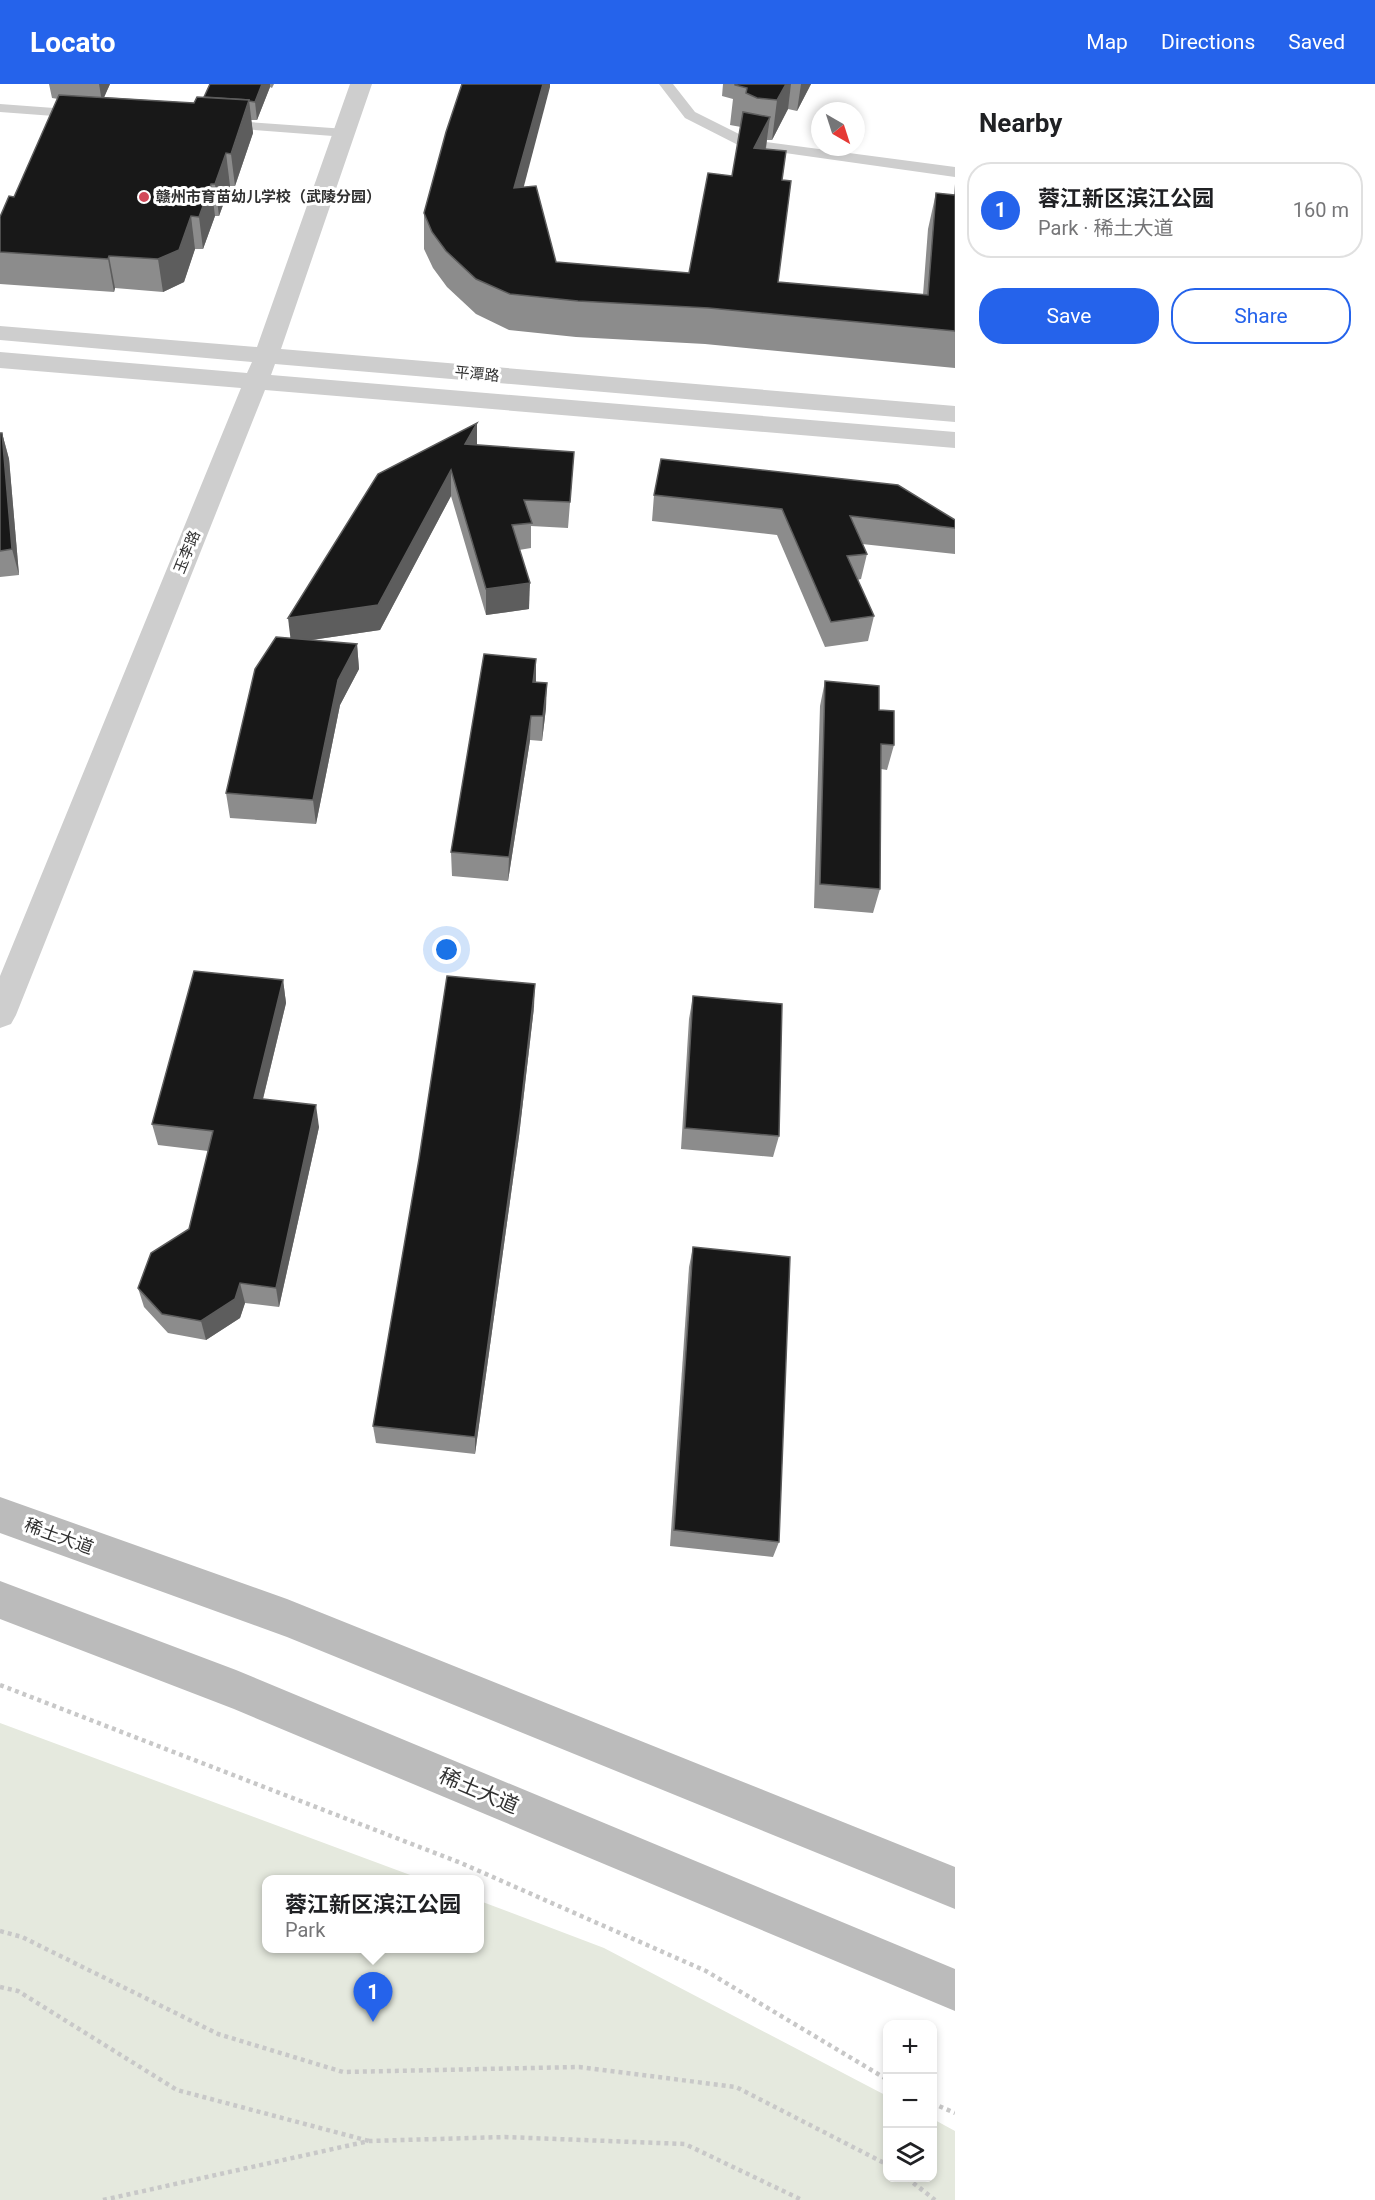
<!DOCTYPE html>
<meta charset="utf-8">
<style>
body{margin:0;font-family:Roboto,"Noto Sans SC",sans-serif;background:#f6f6f6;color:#202124}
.controls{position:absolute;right:18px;bottom:18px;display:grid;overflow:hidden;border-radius:12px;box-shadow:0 3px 9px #0003}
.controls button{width:54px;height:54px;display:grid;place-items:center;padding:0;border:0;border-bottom:2px solid #e0e0e0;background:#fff;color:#202124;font:30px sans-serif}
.compass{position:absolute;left:811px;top:18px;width:54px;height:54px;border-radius:50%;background:#fff;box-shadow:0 3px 9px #0003;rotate:141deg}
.you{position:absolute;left:447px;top:866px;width:21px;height:21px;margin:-15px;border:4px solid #fff;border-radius:50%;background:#1a73e8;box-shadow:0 0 0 9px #1a73e833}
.badge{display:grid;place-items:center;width:39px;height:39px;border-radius:50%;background:#2563eb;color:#fff;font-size:20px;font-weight:700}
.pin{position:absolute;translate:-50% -50px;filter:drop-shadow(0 2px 3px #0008)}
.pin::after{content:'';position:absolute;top:32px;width:21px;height:18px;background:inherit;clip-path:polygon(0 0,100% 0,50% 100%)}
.popup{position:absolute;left:262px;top:1791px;width:222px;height:78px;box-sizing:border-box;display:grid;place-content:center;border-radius:12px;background:#fff;filter:drop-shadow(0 2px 4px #0005);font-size:20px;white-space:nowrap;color:#757577}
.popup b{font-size:22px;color:#202124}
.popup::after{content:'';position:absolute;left:50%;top:100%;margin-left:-12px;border:12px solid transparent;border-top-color:#fff}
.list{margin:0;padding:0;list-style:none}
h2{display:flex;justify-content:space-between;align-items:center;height:78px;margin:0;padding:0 24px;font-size:26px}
h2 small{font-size:20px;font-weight:400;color:#757577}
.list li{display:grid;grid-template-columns:39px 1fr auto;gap:18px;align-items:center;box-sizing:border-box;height:96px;margin:0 12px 12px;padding:0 12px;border:2px solid #e0e0e0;border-radius:24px}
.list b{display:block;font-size:22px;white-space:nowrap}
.list p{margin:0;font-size:20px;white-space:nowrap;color:#757577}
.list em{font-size:20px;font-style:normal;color:#757577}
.actions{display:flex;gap:12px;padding:18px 24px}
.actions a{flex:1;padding:14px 0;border:2px solid #2563eb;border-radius:24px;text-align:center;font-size:21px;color:#2563eb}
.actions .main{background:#2563eb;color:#fff}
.icon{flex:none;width:33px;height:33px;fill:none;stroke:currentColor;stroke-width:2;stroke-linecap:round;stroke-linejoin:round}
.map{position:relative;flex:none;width:955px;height:2116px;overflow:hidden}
header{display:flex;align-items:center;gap:36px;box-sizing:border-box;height:84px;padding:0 30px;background:#2563eb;color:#fff}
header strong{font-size:28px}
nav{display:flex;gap:33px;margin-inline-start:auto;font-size:21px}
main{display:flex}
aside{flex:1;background:#fff}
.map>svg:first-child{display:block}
.green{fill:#e5e9de}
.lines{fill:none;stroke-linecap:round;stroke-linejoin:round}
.path{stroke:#c8c8c8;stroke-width:4.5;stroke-dasharray:4 4;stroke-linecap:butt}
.service{fill:#cecece;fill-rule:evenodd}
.tertiary{fill:#cecece;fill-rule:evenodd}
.secondary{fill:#bbb;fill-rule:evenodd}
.wall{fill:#8c8c8c}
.shaded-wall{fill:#5d5d5d}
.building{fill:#181818;stroke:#5d5d5d;stroke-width:1.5}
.poi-dot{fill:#d24a5a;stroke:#fff;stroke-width:2}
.labels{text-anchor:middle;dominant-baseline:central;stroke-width:6;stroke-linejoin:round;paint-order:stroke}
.far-poi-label{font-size:15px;font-weight:bold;fill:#313131;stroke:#fff;text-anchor:start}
.far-street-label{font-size:15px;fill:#313131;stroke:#fff}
.street-label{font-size:18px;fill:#313131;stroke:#fff}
.near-street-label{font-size:21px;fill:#313131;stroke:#fff}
</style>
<header>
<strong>Locato</strong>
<nav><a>Map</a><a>Directions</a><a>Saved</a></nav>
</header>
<main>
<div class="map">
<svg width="955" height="2116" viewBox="0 0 955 2116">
<rect width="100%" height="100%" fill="#fff"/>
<polygon class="green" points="0,1639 421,1795 266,1796 266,1864 479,1864 480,1817 604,1864 887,2012 888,2094 932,2094 933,2035 955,2047 955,2116 0,2116"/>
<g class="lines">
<g class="path">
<polyline points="0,1601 461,1779 706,1887 888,1996"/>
<polyline points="0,1847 22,1853 218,1950 343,1988 579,1983 736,2003 888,2081"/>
<polyline points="0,1903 18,1907 177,2006 369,2057"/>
<polyline points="932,2019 955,2029"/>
<polyline points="907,2094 935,2116"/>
<polyline points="103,2116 369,2057 505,2053 685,2060 802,2116"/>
</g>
<g class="service">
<polygon points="659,0 673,0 695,28 751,56 955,83 955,93 742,63 685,34"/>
<polygon points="0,20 81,26 88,30 81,34 0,28"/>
<polygon points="221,36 346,45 353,49 346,53 216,43 214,40 216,37"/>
</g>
<polygon class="tertiary" points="350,0 372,0 281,265 955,322 955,338 275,280 271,291 955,348 955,364 265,306 16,931 11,940 0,944 0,892 241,304 0,284 0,268 247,289 252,278 0,256 0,242 257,263"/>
<g class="secondary">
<polygon points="0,1413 287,1515 955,1783 955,1825 287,1553 0,1449"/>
<polygon points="0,1497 236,1586 955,1885 955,1927 234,1625 0,1535"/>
</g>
</g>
<g class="wall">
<polygon points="49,0 110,0 104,13 194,19 204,13 210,0 274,0 272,4 270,3 257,36 251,36 253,49 235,102 230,102 219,132 215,132 203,165 195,165 184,198 163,208 115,204 114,208 0,200 0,133 14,113 58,15 52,14"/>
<polygon points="462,0 550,0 523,103 556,178 689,189 732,92 741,43 730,41 733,15 722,12 723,0 811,0 797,27 788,25 772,56 767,56 766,65 782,96 778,198 923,211 928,145 936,109 954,111 955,100 955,284 705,260 576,253 509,246 476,230 447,203 433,184 424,165 424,129"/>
<polygon points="477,339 477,361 572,394 568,444 531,442 531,464 519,466 529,525 486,531 451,412 380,546 311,556 357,560 359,585 340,621 316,740 230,734 226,709 290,554"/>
<polygon points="0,349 2,349 9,375 19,491 0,493"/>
<polygon points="654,411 955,436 955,470 862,460 867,470 861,495 857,496 874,532 868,557 825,563 777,451 652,437"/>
<polygon points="536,575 536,598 546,624 542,657 530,656 508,797 452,792 451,768"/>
<polygon points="825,597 879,626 894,661 887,686 881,685 880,805 873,829 814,824 820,622"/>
<polygon points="283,896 286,919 263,1015 319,1043 279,1223 245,1219 240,1234 206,1256 168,1249 144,1223 138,1204 189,1145 208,1067 158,1061 152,1040"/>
<polygon points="693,912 779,1052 773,1073 681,1065 689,935"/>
<polygon points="534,923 519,1052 475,1370 376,1359 373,1342"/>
<polygon points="693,1163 779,1458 773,1473 670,1462 689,1183"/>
</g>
<g class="shaded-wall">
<polygon points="99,0 110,0 102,18"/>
<polygon points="262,0 270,0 270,3 257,36 255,18"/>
<polygon points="542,0 550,0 550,3 514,140 514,104"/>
<polygon points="786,0 791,0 788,25 772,56 777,16"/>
<polygon points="801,0 811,0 797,27"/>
<polygon points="249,16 253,49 235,102 231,70"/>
<polygon points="770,33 765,69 754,64"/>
<polygon points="226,69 230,102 219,132 215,100"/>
<polygon points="211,100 215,132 203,165 199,133"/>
<polygon points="191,132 195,165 184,198 163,208 158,175"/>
<polygon points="109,172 115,204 114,208 108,175"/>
<polygon points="477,339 477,365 465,360"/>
<polygon points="2,349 9,375 19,491 12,465"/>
<polygon points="451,386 451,412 380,546 291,559 288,534"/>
<polygon points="530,499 529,525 486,531 486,505"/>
<polygon points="357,560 359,585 340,621 316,740 313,716 338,596"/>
<polygon points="536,575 536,600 533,598"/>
<polygon points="547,599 546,624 542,657 543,632"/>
<polygon points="531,632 530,656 508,797 509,773"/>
<polygon points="283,896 286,919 258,1035 254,1014"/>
<polygon points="535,900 534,923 519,1052 475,1370 475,1353"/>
<polygon points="316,1021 319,1043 279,1223 276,1204"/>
<polygon points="240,1199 245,1219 240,1234 206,1256 201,1237"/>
</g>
<g class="building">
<polygon points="210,0 262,0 255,18 249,17 249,16 204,13"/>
<polygon points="462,0 543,0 514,104 536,102 556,178 689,189 708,89 732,92 743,28 770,33 754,64 786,67 782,96 791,97 778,198 928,211 936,109 955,111 955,247 709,224 578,217 510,210 476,195 446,167 432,148 424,129 446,48"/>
<polygon points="735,0 786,0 777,16 757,14 746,9 747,4 735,1"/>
<polygon points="59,11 194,19 197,13 249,16 231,70 226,69 215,100 211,100 199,133 191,132 179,166 158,175 109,172 108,175 0,168 0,133 9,112 14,113"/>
<polygon points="477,339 465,360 574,368 570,418 524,416 532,439 512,441 530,499 486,505 451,386 378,521 288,534 378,390"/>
<polygon points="0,349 2,349 12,465 0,467"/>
<polygon points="661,375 898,401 955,436 955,444 850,432 867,470 847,472 874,532 831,538 782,425 654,411"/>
<polygon points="276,553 357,560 338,596 313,716 226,709 255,585"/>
<polygon points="484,570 536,575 533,598 547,599 543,632 531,632 509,773 451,768"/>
<polygon points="825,597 879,602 879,626 894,627 894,661 881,660 880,805 820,800"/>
<polygon points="194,887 283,896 254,1014 316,1021 276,1204 240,1199 235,1215 201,1237 162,1230 138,1204 151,1169 189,1145 213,1047 152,1040"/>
<polygon points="447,892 535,900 520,1030 475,1353 373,1342 419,1075"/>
<polygon points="693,912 782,920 779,1052 685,1044"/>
<polygon points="693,1163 790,1173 779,1458 674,1446"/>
</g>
<circle class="poi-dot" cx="144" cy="113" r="6"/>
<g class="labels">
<g class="far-poi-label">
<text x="156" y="113">赣州市育苗幼儿学校（武陵分园）</text>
</g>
<g class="far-street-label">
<text transform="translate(477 290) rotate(5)">平潭路</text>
<text transform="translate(187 468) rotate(-68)">玉李路</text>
</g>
<g class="street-label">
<text transform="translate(59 1452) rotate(20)">稀土大道</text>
</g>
<g class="near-street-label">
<text transform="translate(479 1707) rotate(23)">稀土大道</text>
</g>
</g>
</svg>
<div class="controls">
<button>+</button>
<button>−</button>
<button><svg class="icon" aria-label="layers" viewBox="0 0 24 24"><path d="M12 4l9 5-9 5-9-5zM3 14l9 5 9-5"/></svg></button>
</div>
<svg class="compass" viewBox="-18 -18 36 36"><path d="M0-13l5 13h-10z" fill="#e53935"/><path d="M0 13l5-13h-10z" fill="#757577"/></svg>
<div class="you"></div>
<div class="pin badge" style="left:373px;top:1938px">1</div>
<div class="popup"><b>蓉江新区滨江公园</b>Park</div>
</div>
<aside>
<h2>Nearby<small></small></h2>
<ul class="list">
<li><span class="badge">1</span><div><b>蓉江新区滨江公园</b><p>Park · 稀土大道</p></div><em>160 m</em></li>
</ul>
<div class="actions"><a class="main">Save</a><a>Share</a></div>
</aside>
</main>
